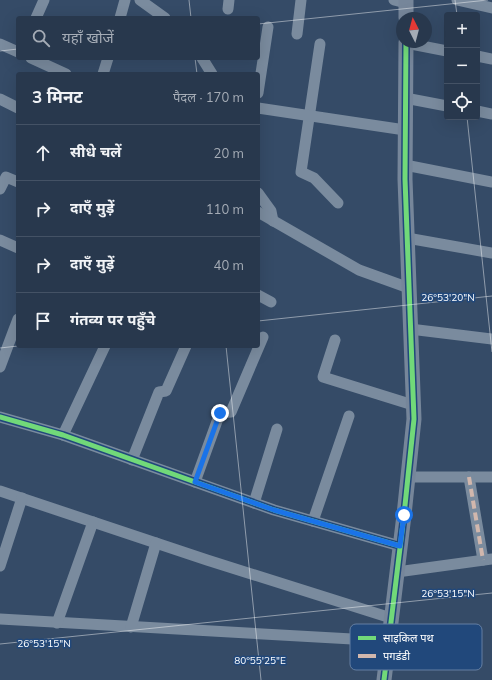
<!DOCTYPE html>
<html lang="hi">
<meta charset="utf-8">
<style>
body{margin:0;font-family:Mulish,"Noto Sans Devanagari",sans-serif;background:#344357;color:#f1f3f6}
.controls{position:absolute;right:12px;top:12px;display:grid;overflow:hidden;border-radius:4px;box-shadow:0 4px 16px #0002}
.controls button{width:36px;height:36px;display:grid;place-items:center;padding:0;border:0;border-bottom:1px solid #445265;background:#28384d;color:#f1f3f6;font:20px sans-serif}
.compass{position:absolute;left:396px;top:12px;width:36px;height:36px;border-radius:50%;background:#28384d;box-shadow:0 4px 16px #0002;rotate:354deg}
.stop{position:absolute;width:12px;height:12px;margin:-9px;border:3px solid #1a73e8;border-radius:50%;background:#fff}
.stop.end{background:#1a73e8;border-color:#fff;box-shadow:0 1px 4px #0008}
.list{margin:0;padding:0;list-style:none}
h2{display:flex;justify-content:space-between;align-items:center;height:52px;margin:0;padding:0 16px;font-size:17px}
h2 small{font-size:13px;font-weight:400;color:#a5acb6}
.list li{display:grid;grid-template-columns:26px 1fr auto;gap:12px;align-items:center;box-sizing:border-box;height:56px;padding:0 16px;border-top:1px solid #445265}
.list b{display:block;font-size:15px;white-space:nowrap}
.list em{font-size:13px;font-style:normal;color:#a5acb6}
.icon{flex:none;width:22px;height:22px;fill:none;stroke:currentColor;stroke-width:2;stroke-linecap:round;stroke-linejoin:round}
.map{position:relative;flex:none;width:492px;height:680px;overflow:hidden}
.search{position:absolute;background:#28384d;box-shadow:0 4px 16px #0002;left:16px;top:16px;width:244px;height:44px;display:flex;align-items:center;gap:10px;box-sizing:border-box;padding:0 14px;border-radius:4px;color:#a5acb6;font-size:15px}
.panel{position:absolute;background:#28384d;box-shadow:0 4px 16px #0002;left:16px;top:72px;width:244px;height:276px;border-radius:4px}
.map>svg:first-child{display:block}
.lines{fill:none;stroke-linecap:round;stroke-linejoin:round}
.street{stroke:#7a8b9e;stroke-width:11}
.secondary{stroke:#76869a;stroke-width:15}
.quiet{stroke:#d1b7ad;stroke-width:4;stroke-dasharray:8 4;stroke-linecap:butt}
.cycleway-casing{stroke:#21487b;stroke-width:8}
.cycleway{stroke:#71d979;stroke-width:5}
.route{stroke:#1a73e8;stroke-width:5}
.ticks{fill:none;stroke:#fff;stroke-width:1;stroke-opacity:0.45}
.key{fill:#21487b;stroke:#647fa3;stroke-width:1}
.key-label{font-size:11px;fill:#fff}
.ticks-label{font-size:10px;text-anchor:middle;fill:#fff;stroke:#21487b;stroke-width:3;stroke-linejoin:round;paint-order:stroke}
</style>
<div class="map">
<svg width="492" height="680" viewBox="0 0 492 680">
<rect width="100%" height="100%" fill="#354b67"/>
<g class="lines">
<g class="street">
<polyline points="140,0 165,18"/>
<polyline points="394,0 406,3"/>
<polyline points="457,0 492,8"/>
<polyline points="228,9 229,0"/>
<polyline points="36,18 44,0"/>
<polyline points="120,18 125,0"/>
<polyline points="297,34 301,0"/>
<polyline points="406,43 447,51"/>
<polyline points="0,44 18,52"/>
<polyline points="320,44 301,172 314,178 338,203"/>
<polyline points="477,56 492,59"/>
<polyline points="31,58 66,74"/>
<polyline points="202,58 212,74"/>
<polyline points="103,74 108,58"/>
<polyline points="258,93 268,27"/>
<polyline points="405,98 447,106"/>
<polyline points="0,99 18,108"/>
<polyline points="258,108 405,130"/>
<polyline points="477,111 492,114"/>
<polyline points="405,165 492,182"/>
<polyline points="0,189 6,177 18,182"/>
<polyline points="258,193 271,211 273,221"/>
<polyline points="258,212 359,270 409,288"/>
<polyline points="407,238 492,253"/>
<polyline points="0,240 18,248"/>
<polyline points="258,295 271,302"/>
<polyline points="410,329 492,339"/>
<polyline points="335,340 323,377 413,405"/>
<polyline points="0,367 18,319"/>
<polyline points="0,417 63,435 274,510 400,546"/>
<polyline points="63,435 105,346"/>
<polyline points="132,460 159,392 166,391 186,346"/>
<polyline points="408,477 492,477"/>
<polyline points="469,477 483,560"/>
<polyline points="195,482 220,413 231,412 263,337"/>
<polyline points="0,491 207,560 391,618"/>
<polyline points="254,503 277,429"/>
<polyline points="313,521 349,416"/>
<polyline points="0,566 22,498"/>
<polyline points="397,572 492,559"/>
<polyline points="0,619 388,641"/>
<polyline points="57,623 93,522"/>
<polyline points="131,627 156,543"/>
</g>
<g class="secondary">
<polyline points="406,18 406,0"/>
<polyline points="384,680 404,515 414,419 405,179 406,42"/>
</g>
<polyline class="quiet" points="469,477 483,560"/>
<defs>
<g id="cycleway">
<polyline points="0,417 63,435 274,510 400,546"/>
<polyline points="384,680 404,515 414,419 405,179 406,42"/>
</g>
</defs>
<use href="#cycleway" class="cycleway-casing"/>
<use href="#cycleway" class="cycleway"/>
</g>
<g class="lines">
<polyline class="route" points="220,413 195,482 274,510 400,546 404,515"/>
</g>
<path class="ticks" d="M189,0L191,18M455,0L457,15M258,24L488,0M0,51L18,49M195,58L197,74M467,117L492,352M258,321L492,296M226,346L261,680M0,348L18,346M0,644L492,593"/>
<rect x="350" y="624" width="132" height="46" rx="6" class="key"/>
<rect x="358" y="636" width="18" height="4" fill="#71d979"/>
<rect x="358" y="654" width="18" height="4" fill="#d1b7ad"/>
<g class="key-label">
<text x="383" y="642">साइकिल पथ</text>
<text x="383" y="660">पगडंडी</text>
</g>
<g class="ticks-label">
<text x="448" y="301">26°53'20"N</text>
<text x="448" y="597">26°53'15"N</text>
<text x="44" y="647">26°53'15"N</text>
<text x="260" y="664">80°55'25"E</text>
</g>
</svg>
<div class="controls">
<button>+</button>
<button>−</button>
<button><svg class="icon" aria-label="locate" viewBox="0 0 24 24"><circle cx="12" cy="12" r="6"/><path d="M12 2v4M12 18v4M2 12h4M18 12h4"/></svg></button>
</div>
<svg class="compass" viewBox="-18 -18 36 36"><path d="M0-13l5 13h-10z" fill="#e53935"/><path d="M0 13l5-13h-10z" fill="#a5acb6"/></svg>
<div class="stop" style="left:404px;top:515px"></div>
<div class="stop end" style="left:220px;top:413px"></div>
<div class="search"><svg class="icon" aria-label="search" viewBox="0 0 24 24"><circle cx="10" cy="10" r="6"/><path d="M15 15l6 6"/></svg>यहाँ खोजें</div>
<section class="panel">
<h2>3 मिनट<small>पैदल · 170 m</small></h2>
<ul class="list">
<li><svg class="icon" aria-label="ahead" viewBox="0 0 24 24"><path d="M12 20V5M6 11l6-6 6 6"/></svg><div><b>सीधे चलें</b></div><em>20 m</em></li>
<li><svg class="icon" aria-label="right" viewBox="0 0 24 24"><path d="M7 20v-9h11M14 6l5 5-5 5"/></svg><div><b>दाएँ मुड़ें</b></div><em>110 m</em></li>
<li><svg class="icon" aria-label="right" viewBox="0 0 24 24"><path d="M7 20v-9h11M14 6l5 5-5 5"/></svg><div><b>दाएँ मुड़ें</b></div><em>40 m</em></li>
<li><svg class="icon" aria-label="arrive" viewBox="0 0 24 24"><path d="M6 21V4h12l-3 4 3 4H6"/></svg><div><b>गंतव्य पर पहुँचे</b></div></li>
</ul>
</section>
</div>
